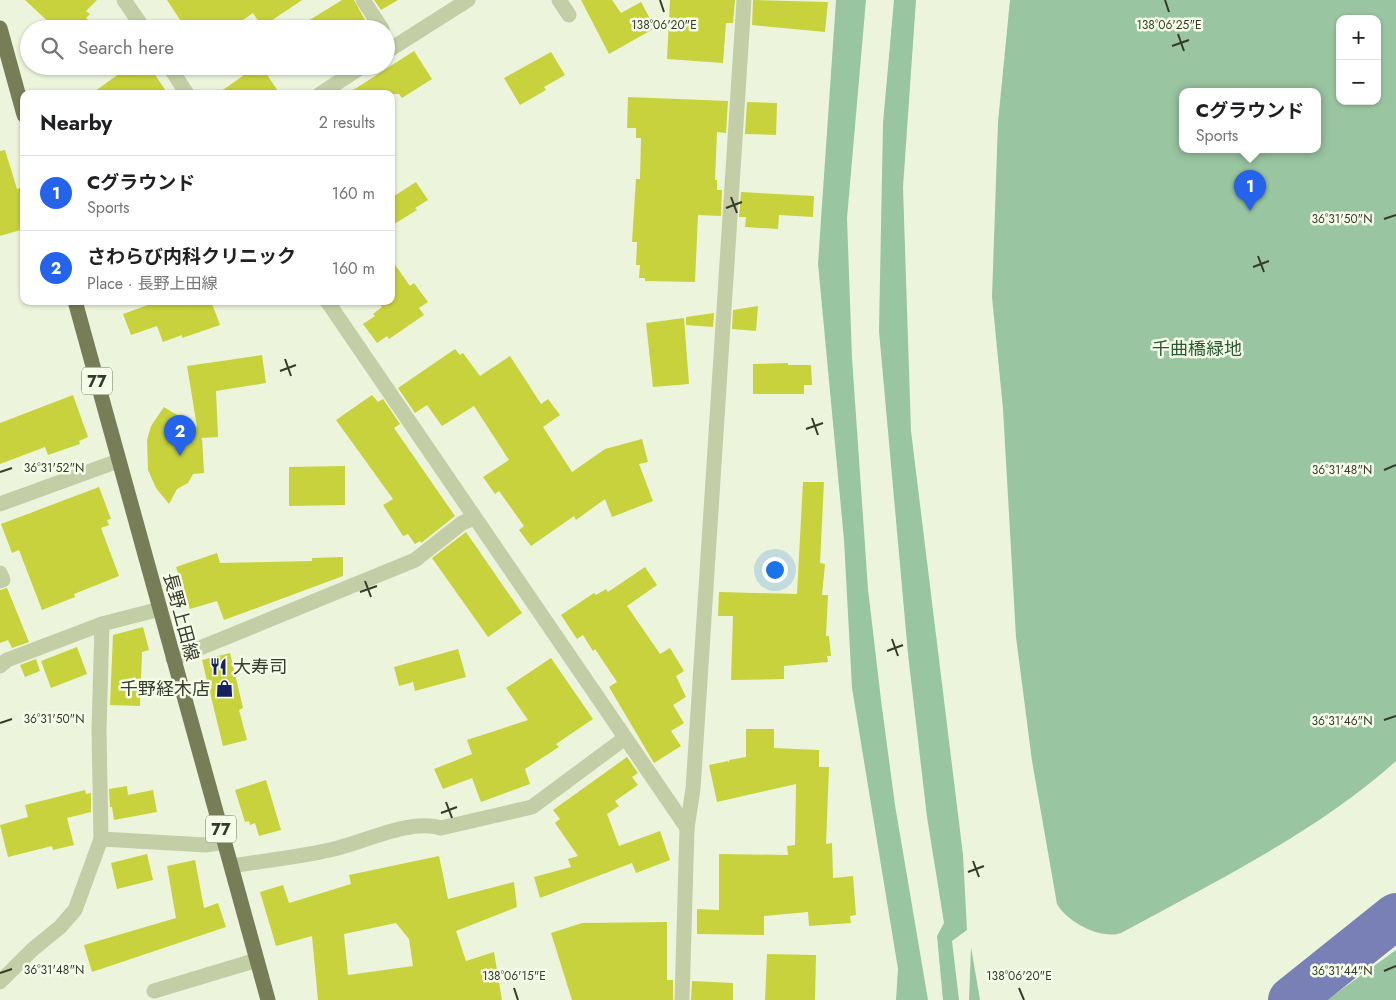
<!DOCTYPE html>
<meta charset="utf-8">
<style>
body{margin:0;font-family:Jost,"Noto Sans JP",sans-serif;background:#f2f2f2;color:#202124}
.controls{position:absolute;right:15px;top:15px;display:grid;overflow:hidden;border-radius:10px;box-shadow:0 1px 4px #0004}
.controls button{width:45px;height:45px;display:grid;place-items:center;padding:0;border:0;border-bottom:1px solid #e0e0e0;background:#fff;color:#202124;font:25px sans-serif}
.you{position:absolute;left:774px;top:569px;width:18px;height:18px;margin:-12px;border:4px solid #fff;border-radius:50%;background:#1a73e8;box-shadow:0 0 0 8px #1a73e833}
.badge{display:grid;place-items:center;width:32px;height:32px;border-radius:50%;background:#2563eb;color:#fff;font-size:16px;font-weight:700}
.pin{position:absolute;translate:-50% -41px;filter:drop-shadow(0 1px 2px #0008)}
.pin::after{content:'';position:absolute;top:26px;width:18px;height:15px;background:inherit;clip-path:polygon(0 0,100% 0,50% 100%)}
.popup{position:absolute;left:1179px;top:88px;width:142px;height:65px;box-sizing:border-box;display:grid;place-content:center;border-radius:10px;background:#fff;filter:drop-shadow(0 1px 4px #0005);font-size:16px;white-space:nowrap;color:#757577}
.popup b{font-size:19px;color:#202124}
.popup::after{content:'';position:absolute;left:50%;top:100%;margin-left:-10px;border:10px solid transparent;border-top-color:#fff}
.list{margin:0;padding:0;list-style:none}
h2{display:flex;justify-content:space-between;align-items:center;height:65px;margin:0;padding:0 20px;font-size:21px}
h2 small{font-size:16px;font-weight:400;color:#757577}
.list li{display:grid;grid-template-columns:32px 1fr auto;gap:15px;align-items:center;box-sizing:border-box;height:75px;padding:0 20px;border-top:1px solid #e0e0e0}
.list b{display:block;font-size:19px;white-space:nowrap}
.list p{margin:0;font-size:16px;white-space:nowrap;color:#757577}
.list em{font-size:16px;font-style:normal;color:#757577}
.icon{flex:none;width:28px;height:28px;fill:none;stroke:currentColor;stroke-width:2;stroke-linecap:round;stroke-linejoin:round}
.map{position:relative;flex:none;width:1396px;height:1000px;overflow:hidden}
.search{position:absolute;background:#fff;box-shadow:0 1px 4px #0004;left:20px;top:20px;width:375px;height:55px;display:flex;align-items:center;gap:12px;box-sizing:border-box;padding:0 18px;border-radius:28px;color:#757577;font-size:19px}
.panel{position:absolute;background:#fff;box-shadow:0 1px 4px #0004;left:20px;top:90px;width:375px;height:215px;border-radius:10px}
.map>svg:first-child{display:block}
.green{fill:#9ac5a1;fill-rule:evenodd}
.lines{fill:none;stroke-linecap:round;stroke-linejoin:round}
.river{stroke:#7880b5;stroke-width:46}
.building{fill:#c7d23d;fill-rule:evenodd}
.street{stroke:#c3cea6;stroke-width:15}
.primary{stroke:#777d57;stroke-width:15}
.ticks{fill:none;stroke:#373a28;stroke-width:2}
.labels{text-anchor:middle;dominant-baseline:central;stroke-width:5;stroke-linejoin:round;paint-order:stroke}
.shield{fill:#f5fce9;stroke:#707462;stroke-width:1}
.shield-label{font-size:16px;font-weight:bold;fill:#373a28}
.park-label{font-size:18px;fill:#295b33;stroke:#f5fce9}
.street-label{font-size:18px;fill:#373a28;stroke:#f5fce9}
.poi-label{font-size:18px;fill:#373a28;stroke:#f5fce9;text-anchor:start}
.ticks-label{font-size:12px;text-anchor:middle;fill:#373a28;stroke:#f5fce9;stroke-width:5;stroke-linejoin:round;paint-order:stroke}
</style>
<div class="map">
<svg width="1396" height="1000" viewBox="0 0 1396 1000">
<rect width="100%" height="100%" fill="#ecf5dc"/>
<g class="green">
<polygon points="836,0 866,0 847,218 852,358 868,589 881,700 895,805 928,1000 896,1000 898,969 852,688 844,540 818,264"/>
<polygon points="894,0 916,0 903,187 911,431 963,855 967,930 952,941 959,1000 943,1000 937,936 944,923 927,817 908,654 879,331 883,123"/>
<path d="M1010,0H1396V761C1319,831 1212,883 1121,933C1101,940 1067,922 1057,904L1032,761L1016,637L1003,409L992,297L998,122ZM1340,19H1377V101H1340ZM1182,92H1318V150H1182Z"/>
<polygon points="971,947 980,1000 969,1000"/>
<polygon points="1396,950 1396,1000 1327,1000"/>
</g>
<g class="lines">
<polyline class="river" points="1291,1000 1396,916"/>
</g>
<g class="building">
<polygon points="25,0 97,0 86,11 90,14 86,18 98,29 56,29"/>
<polygon points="167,0 302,0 262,27 253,13 230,29 186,29"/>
<polygon points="342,0 354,0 365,20 351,29 295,29"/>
<polygon points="374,0 398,0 381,10"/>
<polygon points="581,0 612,0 621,13 641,2 655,28 609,54"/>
<polygon points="670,0 735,0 733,23 726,23 723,63 667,59"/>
<polygon points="753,0 828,2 825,32 752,25"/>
<polygon points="414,51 432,79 402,98 399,94 347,94"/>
<polygon points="551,52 565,75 544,87 546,90 520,105 504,78"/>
<polygon points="130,66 149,66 168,94 91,94"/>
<polygon points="257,66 261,66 280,94 217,94"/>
<polygon points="628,97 728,101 726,133 717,132 715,180 717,180 717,190 722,190 721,216 698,215 695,282 645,281 645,278 639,278 640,265 636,265 637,242 632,242 636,179 640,179 641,138 636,138 636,128 627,128"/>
<polygon points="747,102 777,103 776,135 745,134"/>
<polygon points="5,150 17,189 24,186 24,229 0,236 0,151"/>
<polygon points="416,182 428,200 415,208 417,210 391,226 391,198"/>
<polygon points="741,192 814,196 813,217 779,215 778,229 745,227 746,217 739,217"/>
<polygon points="391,259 410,286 414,283 428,302 419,308 424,315 389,339 387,336 377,343 363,324 375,316 373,314 382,307 379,303 391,301"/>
<polygon points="159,301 211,301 220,325 182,338 182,335 163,342 157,326 131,335 123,314"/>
<polygon points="758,306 756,331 732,329 733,310"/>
<polygon points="714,313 713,327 686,325 686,317"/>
<polygon points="684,318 689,384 653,387 646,323"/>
<polygon points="455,349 460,355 463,353 480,376 510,356 541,404 548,399 560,415 543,427 572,472 605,449 642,439 648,462 639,464 653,501 612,517 605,499 576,520 574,516 531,546 519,530 524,526 499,491 495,494 483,477 509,460 474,406 442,426 427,405 415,413 398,388"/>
<polygon points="262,355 266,383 216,391 218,437 202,438 204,473 193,474 188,483 177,489 169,504 156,488 148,470 147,440 151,426 164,407 197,427 187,366"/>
<polygon points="788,363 788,365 811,365 812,385 804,385 804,394 753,394 753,364"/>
<polygon points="73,395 88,437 79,441 80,444 48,455 45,447 0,464 0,423"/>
<polygon points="372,395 378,402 383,399 400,424 394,428 455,516 421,543 420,541 415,544 408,534 403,536 383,505 393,499 336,420"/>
<polygon points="345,466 345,505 289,506 289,467"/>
<polygon points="803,482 824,482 820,563 825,564 822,595 828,595 826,636 829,636 831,656 827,656 828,662 784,666 784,679 731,680 733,616 718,616 719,592 797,594"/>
<polygon points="99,487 111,519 107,520 109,525 101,528 119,576 74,594 75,597 42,610 19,550 12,553 1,524"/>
<polygon points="466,532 522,613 488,637 432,558"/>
<polygon points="217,553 220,563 312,561 312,558 343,557 343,576 224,620 217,601 190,609 176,567"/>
<polygon points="645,567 657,585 627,606 660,654 670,648 684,671 676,676 686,697 673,705 684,723 671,731 681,746 654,763 609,687 617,682 595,649 593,651 583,635 577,639 561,615 594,593 596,595 606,589 608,592"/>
<polygon points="7,588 29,642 12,648 8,640 0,643 0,590"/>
<polygon points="143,627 149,650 142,652 140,706 110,705 113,635"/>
<polygon points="77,647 87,674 51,688 41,661"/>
<polygon points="458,649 466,677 415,691 413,682 399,686 394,667"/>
<polygon points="230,653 243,708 239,710 247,740 223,746 202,660"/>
<polygon points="551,658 593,719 556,744 559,747 525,769 530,784 481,802 472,778 443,789 434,769 472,754 467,740 528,720 506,688"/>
<polygon points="36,659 40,671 25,677 20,665"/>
<polygon points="746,729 774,729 774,748 819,750 819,767 829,767 826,844 832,843 833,878 853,876 856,915 850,916 851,923 809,926 808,912 764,916 764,935 697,934 697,909 719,910 719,854 788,855 787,846 795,845 796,784 717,802 709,765 728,761 729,763 729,760 746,757"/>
<polygon points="627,757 638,773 632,777 638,785 615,801 619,806 607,814 619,846 660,831 670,860 636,873 632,863 540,898 534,877 571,867 568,859 578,856 555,823 560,819 553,810"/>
<polygon points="266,780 281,830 259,836 255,823 250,825 249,821 245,822 235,790"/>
<polygon points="127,786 128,795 153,790 157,812 114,820 112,807 110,807 109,789"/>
<polygon points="85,790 86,794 91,793 91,812 67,818 74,845 53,850 52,846 8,857 0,825 28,817 25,805"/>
<polygon points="147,854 153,880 117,889 111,863"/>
<path d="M439,856L448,899L514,882L517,907L456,931L466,961L494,952L502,1000H318L312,936L276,946L260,892L283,885L289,903L351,884L349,875ZM396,923L409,939L413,966L348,975L344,934Z"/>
<polygon points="195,860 204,908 218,903 226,927 92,972 84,945 176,918 167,866"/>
<polygon points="667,922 667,980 673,980 673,1000 572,1000 551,933 582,923"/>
<polygon points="767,954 816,955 815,1000 765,1000"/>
<polygon points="692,981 733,983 733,1000 691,1000"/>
</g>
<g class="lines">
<g class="street">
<polyline points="124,0 144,29"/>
<polyline points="363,0 382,29"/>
<polyline points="559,0 569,15"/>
<polyline points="386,52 468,0"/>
<polyline points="169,66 187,94"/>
<polyline points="320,94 363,66"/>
<polyline points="327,301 687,828 682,1000"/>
<polyline points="0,504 118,461"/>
<polyline points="0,573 3,580 0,581"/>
<polyline points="173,659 415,560 462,523 474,518"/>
<polyline points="0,666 7,660 102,624 160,609"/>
<polyline points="687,828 693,789 744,0"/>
<polyline points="101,839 206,845 225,842"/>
<path d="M232,866C267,860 303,857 338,848C369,840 410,819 441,828L532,807L625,738"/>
<polyline points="0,982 32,950 60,927 75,910 101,839 99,730 102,624"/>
<polyline points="154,991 257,960"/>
</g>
<g class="primary">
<polyline points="0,28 24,115"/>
<polyline points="75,301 268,1000"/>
</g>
</g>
<path class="ticks" d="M660,0L664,12M1165,0L1169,12M1178,34L1184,51M1172,46L1189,40M731,197L737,213M726,208L742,202M1384,219L1396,215M1258,256L1264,272M1253,267L1269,261M285,359L291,376M280,371L296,365M812,418L818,435M806,429L823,423M1384,470L1396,465M0,472L12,468M365,581L371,597M360,592L377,586M892,639L898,656M887,651L903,645M1384,720L1396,716M0,723L12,719M446,802L452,818M441,813L457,807M973,861L979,877M968,872L984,866M1384,971L1396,966M0,973L12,969M514,988L518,1000M1019,988L1024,1000"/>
<defs>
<symbol id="restaurant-bare" viewBox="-9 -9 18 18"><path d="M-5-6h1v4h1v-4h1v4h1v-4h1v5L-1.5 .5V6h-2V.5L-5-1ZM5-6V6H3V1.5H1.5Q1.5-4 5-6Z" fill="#192060" stroke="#f5fce9" stroke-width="2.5" paint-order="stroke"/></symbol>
<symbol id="shop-bare" viewBox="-9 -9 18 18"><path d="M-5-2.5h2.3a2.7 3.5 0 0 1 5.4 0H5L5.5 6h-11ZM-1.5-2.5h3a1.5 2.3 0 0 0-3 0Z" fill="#192060" stroke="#f5fce9" stroke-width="2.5" paint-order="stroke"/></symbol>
</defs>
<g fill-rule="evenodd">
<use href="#restaurant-bare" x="206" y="654" width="25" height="25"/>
<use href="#shop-bare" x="212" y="676" width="25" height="25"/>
</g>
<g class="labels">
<g class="shield">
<rect x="82" y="367.5" width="30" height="27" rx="4"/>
<rect x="206" y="815.5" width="30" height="27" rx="4"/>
</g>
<g class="shield-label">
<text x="97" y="381">77</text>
<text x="221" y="829">77</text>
</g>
<g class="park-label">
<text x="1197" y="349">千曲橋緑地</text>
</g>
<g class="street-label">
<text transform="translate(181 617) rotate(75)">長野上田線</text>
</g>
<g class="poi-label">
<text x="233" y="667">大寿司</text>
<text x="210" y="689" text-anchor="end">千野経木店</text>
</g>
</g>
<g class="ticks-label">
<text x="664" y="29">138°06'20"E</text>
<text x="1169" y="29">138°06'25"E</text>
<text x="1342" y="223">36°31'50"N</text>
<text x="54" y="472">36°31'52"N</text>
<text x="1342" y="474">36°31'48"N</text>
<text x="54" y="723">36°31'50"N</text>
<text x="1342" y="725">36°31'46"N</text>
<text x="54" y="974">36°31'48"N</text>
<text x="1342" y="975">36°31'44"N</text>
<text x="514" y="980">138°06'15"E</text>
<text x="1019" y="980">138°06'20"E</text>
</g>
</svg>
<div class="controls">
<button>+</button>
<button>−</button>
</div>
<div class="you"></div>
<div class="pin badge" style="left:1250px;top:211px">1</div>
<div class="popup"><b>Cグラウンド</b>Sports</div>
<div class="pin badge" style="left:180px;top:456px">2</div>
<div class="search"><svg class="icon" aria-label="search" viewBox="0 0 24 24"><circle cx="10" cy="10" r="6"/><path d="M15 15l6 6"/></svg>Search here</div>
<section class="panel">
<h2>Nearby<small>2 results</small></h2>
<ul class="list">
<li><span class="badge">1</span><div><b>Cグラウンド</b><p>Sports</p></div><em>160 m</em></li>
<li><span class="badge">2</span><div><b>さわらび内科クリニック</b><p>Place · 長野上田線</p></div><em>160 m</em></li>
</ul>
</section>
</div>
